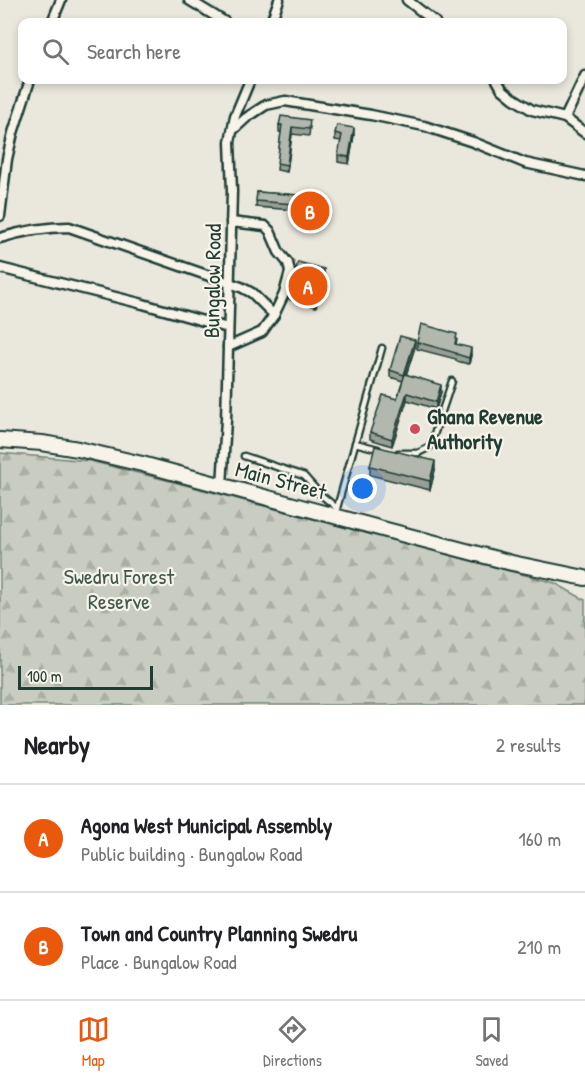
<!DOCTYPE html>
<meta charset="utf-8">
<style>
body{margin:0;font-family:"Patrick Hand",sans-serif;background:#f2f2f2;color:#202124}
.scale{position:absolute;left:18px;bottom:15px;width:135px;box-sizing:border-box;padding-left:6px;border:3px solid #1f3d34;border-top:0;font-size:16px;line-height:21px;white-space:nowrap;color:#1f3d34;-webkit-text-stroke:4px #f7f3e8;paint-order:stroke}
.you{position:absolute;left:363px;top:489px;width:21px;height:21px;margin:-15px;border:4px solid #fff;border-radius:50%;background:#1a73e8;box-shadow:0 0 0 9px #1a73e833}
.badge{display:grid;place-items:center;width:39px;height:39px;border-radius:50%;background:#ea580c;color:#fff;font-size:20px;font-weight:700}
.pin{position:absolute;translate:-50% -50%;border:3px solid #fff;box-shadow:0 2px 6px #0006}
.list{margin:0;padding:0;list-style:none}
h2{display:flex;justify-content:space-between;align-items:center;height:78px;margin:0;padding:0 24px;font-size:26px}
h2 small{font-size:20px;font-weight:400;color:#757577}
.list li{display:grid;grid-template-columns:39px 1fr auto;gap:18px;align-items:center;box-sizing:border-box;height:108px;padding:0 24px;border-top:2px solid #e0e0e0}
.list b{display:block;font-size:22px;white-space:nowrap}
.list p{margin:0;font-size:20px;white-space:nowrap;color:#757577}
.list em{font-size:20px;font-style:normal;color:#757577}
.icon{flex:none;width:33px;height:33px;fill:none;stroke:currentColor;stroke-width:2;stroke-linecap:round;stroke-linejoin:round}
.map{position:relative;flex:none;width:585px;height:705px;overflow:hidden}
.search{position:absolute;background:#fff;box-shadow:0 3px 9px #0003;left:18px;right:18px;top:18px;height:66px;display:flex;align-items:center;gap:15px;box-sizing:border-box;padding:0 21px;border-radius:12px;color:#757577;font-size:22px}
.sheet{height:294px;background:#fff}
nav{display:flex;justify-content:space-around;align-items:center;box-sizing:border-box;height:84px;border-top:2px solid #e0e0e0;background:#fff;font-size:16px;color:#757577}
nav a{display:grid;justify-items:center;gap:3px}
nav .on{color:#ea580c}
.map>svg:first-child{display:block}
.forest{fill:url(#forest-firs);stroke:#74847a;stroke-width:1.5}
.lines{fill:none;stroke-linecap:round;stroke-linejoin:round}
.service-casing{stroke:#1f3d34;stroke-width:9}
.minor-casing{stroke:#1f3d34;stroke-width:13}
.primary-casing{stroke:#1f3d34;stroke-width:18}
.service{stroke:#f7f3e8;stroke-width:4.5}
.minor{stroke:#f7f3e8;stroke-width:8}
.primary{stroke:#f7f3e8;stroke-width:14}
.wall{fill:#999e96;stroke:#1f3d34;stroke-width:1.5}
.shaded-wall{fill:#7d817a;stroke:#1f3d34;stroke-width:1.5}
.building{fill:#b2b8ae;stroke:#1f3d34;stroke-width:1.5}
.poi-dot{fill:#d1495b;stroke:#f7f3e8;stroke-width:2}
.labels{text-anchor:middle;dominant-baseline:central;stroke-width:4.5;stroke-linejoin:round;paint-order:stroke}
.street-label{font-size:22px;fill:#1f3d34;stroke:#f7f3e8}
.poi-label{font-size:22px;font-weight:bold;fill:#1f3d34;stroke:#f7f3e8;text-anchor:start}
.park-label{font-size:22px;fill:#415a50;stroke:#f7f3e8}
</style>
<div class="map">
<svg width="585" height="705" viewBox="0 0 585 705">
<defs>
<pattern id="forest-firs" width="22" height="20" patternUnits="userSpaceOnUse" patternTransform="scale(1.5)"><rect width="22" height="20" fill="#c8ccc1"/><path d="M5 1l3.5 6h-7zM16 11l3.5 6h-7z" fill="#abb0a6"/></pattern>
</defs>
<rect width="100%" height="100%" fill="#eae8dd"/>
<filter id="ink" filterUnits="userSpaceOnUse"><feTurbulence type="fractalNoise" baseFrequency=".0167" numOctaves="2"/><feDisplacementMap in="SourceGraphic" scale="12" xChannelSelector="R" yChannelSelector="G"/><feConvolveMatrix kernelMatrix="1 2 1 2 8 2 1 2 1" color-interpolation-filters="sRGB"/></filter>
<g filter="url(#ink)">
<polygon class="forest" points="0,453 90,461 170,481 555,583 585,600 585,700 584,705 0,705"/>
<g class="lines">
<defs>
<g id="service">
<polyline points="355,443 378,449"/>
<polyline points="398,453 418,453 430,447 452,381"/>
<polyline points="244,456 304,476 320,494 337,508"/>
<polyline points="335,515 382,348"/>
</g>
<g id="minor">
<polyline points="189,0 225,22"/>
<polyline points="407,0 435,22"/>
<polyline points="52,22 61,0"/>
<polyline points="271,22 279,0"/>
<polyline points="497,80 502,89 513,98 532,110 565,118 585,133"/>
<polyline points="565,118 585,76"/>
<polyline points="233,130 246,118 266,105 285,101 371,115 424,126 473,142 525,163 585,176"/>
<polyline points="0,216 7,159 13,133 30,80"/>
<path d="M0,238C23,231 45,227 69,227L241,287L252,293L274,315"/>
<polyline points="0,268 143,304 228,328"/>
<polyline points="228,347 262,332 274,315 284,294 290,272 288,263 279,252 270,231 265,226 231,222"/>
<polyline points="222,486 226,420 228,347 232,191 230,142 235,116 250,80"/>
</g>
<polyline id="primary" points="0,440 42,443 78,449 142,464 390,531 512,563 585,578"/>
</defs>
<use href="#service" class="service-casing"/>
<use href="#minor" class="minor-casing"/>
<use href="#primary" class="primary-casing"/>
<use href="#service" class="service"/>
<use href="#minor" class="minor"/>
<use href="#primary" class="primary"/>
</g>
<g class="wall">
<polygon points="279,125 310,127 309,136 292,134 287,172 277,170 281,132 279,132"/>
<polygon points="335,133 354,135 349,164 338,162 338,155 341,141 335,140"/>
<polygon points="257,192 326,197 325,221 312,220 312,223 304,222 304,219 294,218 294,210 256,207"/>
<polygon points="324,276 316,307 290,300 290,293"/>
<polygon points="457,340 456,344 471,355 469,364 456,361 456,359 417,349 417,342"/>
<polygon points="415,347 406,374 441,392 436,409 407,400 392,446 370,439 370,432 397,399 403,381 390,377 390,370"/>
<polygon points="370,466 435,470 430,490 370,475"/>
</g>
<g class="shaded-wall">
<polygon points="292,127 292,134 287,172 287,165"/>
<polygon points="354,128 354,135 349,164 349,157"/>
<polygon points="324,269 324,276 316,307 316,300"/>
<polygon points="415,340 415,347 404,382 404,375"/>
<polygon points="471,348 471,355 469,364 469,358"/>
<polygon points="441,385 441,392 436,409 436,402"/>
<polygon points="407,393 407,400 392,446 392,439"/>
<polygon points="435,461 435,470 430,490 430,481"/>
</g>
<g class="building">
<polygon points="281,116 310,120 309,129 292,127 287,165 277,163 282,125 279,125"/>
<polygon points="337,125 354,128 349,157 338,155 342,135 335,133"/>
<polygon points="257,192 326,197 325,214 312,213 312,217 304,216 304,213 294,212 294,204 256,201"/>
<polygon points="298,262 324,269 316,300 290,293"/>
<polygon points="421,324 457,334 455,344 471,348 469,358 456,354 456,353 417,342"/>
<polygon points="400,336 415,340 404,375 390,370"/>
<polygon points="405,374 441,385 436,402 407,393 392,439 370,432 383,395 397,399"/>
<polygon points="375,446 435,461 430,481 370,466"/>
</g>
</g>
<circle class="poi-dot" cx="415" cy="429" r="6"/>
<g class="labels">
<g class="street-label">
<text transform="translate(212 281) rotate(-89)">Bungalow Road</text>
<text transform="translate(281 480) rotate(15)">Main Street</text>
</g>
<g class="poi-label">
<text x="427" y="416">Ghana Revenue<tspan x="427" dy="25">Authority</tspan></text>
</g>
<g class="park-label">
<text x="119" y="576">Swedru Forest<tspan x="119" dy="25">Reserve</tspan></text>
</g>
</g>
</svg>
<div class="scale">100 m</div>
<div class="you"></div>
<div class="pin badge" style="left:308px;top:286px">A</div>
<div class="pin badge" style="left:310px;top:211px">B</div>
<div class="search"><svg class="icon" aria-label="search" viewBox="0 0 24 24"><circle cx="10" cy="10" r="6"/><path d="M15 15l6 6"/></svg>Search here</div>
</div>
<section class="sheet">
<h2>Nearby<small>2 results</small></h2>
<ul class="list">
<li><span class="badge">A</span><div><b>Agona West Municipal Assembly</b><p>Public building · Bungalow Road</p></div><em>160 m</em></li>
<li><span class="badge">B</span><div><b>Town and Country Planning Swedru</b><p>Place · Bungalow Road</p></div><em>210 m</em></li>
</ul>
</section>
<nav>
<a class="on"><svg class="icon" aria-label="map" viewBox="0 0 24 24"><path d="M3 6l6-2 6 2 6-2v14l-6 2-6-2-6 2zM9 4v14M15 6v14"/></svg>Map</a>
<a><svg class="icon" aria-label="directions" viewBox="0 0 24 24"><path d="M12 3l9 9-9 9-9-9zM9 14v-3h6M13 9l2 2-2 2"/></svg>Directions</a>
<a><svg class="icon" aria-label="saved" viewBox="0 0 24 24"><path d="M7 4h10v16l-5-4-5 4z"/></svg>Saved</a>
</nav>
